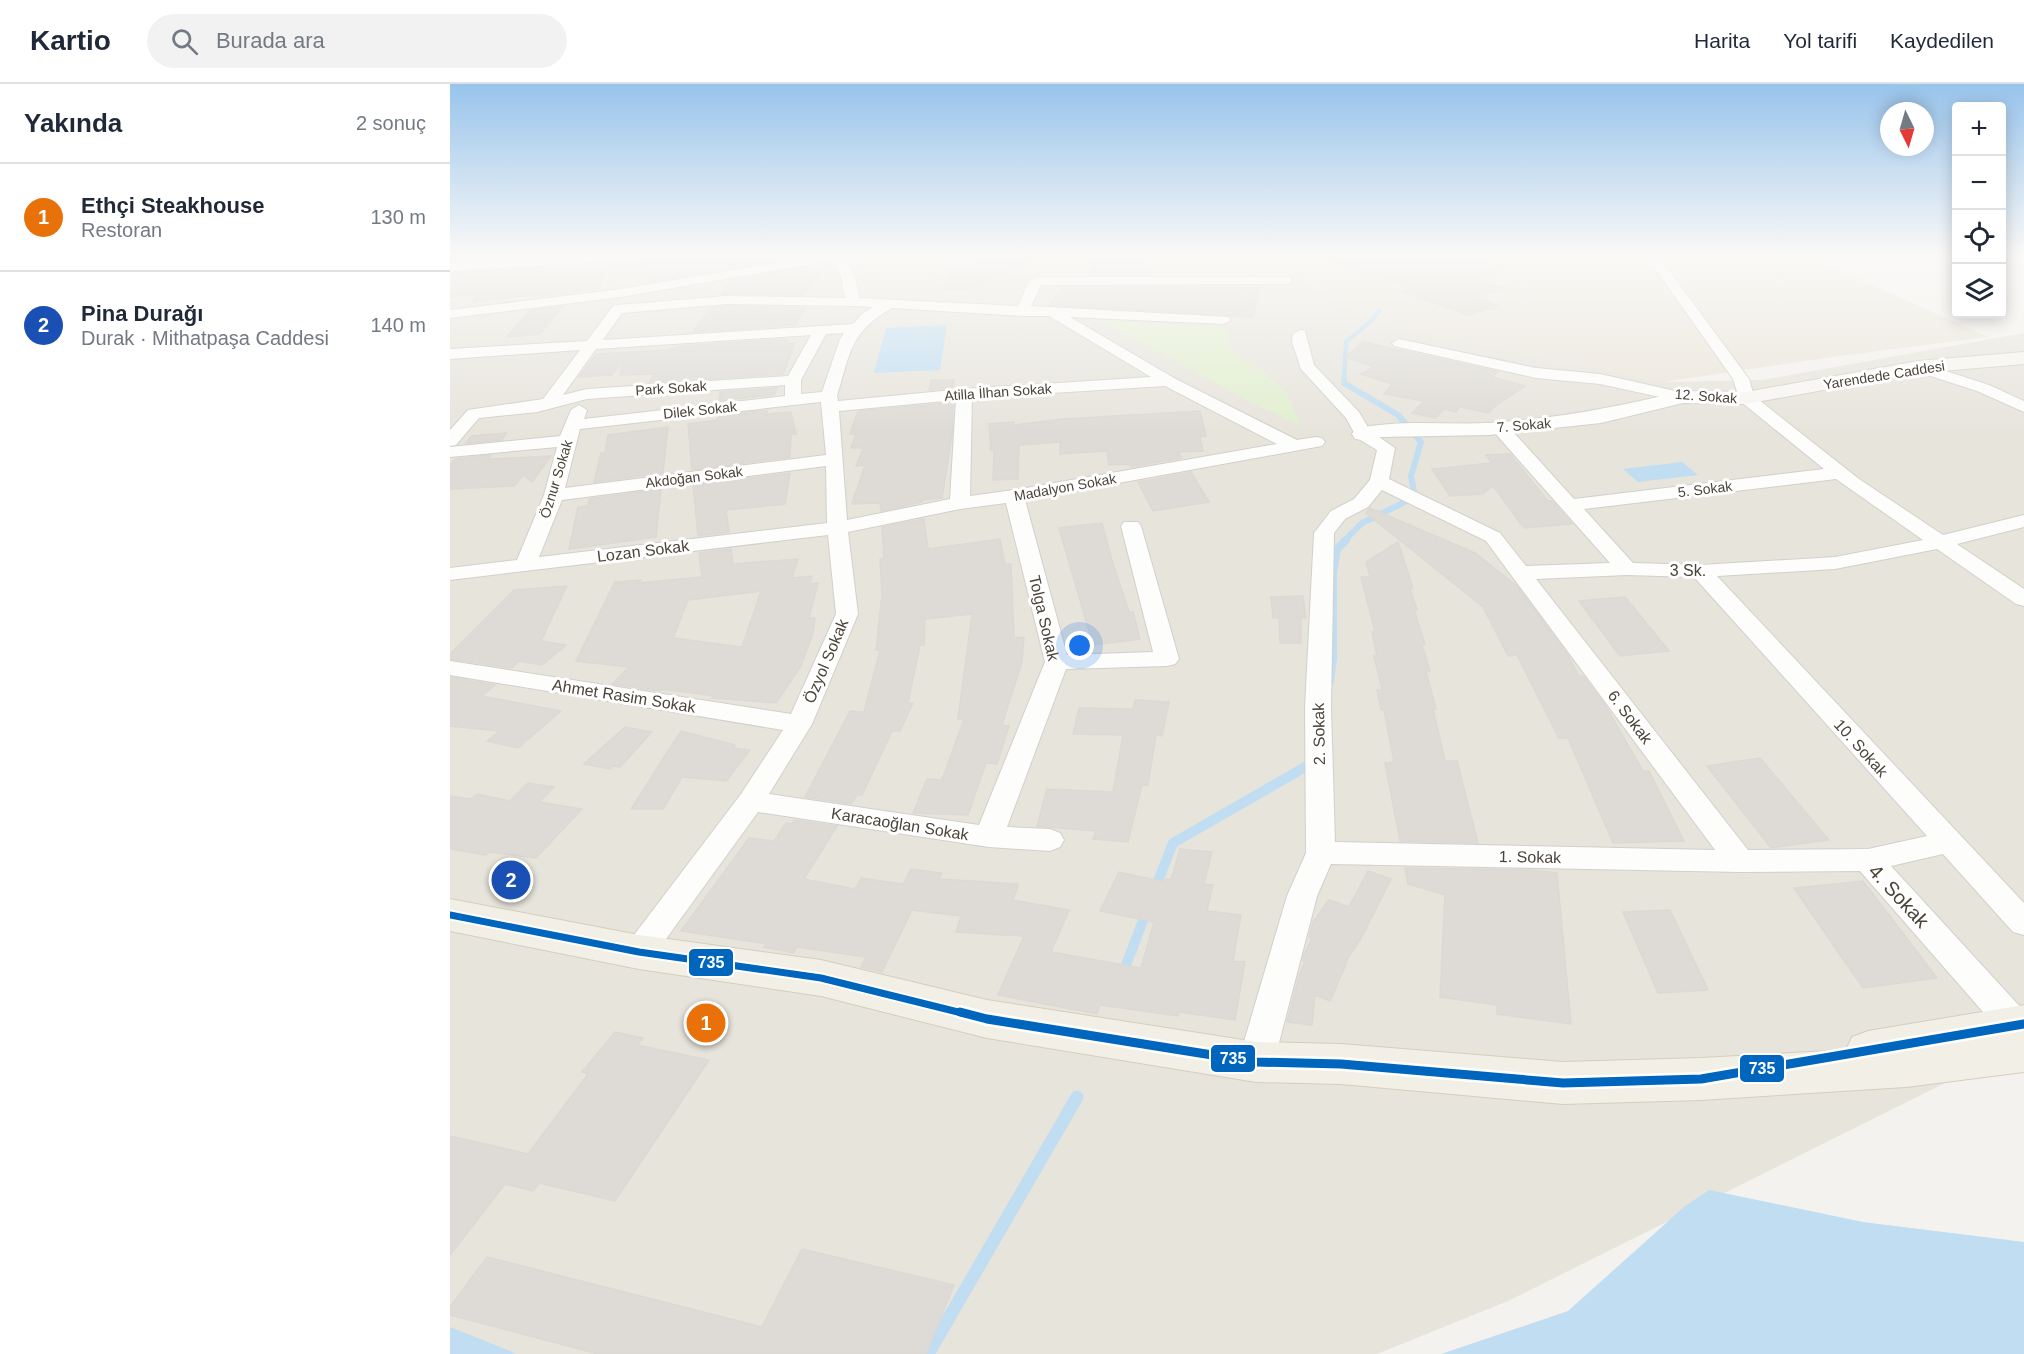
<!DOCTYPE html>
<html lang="tr">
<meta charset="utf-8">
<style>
body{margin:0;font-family:Helvetica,sans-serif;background:#f2f2f3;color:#1f2937}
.controls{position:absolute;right:18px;top:18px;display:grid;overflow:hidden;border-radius:6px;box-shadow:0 3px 15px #0003}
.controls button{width:54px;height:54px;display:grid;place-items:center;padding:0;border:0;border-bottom:2px solid #e0e1e3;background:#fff;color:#1f2937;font:30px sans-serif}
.compass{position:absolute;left:1430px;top:18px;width:54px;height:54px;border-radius:50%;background:#fff;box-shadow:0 3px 15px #0003;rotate:175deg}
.you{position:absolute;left:630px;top:562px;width:21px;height:21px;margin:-15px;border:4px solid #fff;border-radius:50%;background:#1a73e8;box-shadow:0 0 0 9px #1a73e833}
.badge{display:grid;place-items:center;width:39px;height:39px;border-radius:50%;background:#1a73e8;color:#fff;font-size:20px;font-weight:700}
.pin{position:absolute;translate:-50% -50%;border:3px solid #fff;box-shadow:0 2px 6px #0006}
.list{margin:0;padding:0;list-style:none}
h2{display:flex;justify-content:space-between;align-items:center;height:78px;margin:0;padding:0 24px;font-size:26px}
h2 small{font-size:20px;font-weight:400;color:#747a83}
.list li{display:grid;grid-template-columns:39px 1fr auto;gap:18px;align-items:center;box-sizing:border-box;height:108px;padding:0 24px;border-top:2px solid #e0e1e3}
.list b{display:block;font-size:22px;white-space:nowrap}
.list p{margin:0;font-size:20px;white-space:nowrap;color:#747a83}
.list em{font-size:20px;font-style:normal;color:#747a83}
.icon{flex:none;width:33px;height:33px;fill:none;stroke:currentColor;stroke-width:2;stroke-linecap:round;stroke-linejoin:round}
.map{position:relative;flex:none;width:1574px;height:1270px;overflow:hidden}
header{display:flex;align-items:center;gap:36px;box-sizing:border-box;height:84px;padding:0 30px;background:#fff;border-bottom:2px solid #e0e1e3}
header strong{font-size:28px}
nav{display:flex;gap:33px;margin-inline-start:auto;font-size:21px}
.search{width:420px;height:54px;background:#f2f2f3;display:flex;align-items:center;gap:15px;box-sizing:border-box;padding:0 21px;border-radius:33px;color:#747a83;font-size:22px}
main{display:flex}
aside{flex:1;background:#fff}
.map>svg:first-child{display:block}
.residential{fill:#e7e4dc}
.education{fill:#eae5da}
.green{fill:#e1eecf}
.water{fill:#c0ddf1}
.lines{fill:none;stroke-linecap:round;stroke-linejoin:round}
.stream-far4{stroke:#c0ddf1;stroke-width:4.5}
.stream-far3{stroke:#c0ddf1;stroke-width:6}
.stream-far2{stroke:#c0ddf1;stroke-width:8}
.stream-far1{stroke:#c0ddf1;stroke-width:10}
.stream{stroke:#c0ddf1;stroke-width:13}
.building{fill:#dedbd6;stroke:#dcd9d4;stroke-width:1.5;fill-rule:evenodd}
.minor-casing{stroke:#d2d0cb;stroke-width:2}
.tertiary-casing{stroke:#d2d0cb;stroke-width:2}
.secondary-casing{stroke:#d3cfc5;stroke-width:2}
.primary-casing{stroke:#d6cebb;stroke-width:2}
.minor{fill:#fdfdfc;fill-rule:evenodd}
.tertiary{fill:#fdfdfc;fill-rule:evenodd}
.secondary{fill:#f7f6f1;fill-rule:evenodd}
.primary{fill:#f2efe6;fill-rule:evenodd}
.bus-1-far1-casing{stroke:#fff;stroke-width:11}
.bus-1-casing{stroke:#fff;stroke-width:14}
.bus-1-far1{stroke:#0065bd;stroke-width:7}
.bus-1{stroke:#0065bd;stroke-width:9}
.labels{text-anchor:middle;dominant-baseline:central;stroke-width:6;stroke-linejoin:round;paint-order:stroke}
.far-street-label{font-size:14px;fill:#4b4439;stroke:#fff}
.street-label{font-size:16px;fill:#4b4439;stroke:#fff}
.near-street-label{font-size:20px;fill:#4b4439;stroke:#fff}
.line-badge{stroke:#fff;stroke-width:2}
.badge-label{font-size:16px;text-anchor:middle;font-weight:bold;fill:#fff}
</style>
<header>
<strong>Kartio</strong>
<div class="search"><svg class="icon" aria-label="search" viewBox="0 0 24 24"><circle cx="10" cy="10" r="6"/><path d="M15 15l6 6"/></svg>Burada ara</div>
<nav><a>Harita</a><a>Yol tarifi</a><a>Kaydedilen</a></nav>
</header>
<main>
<aside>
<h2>Yakında<small>2 sonuç</small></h2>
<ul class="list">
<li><span class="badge" style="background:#e8710a">1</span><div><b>Ethçi Steakhouse</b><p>Restoran</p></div><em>130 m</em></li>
<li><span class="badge" style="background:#1a4fb4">2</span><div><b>Pina Durağı</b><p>Durak · Mithatpaşa Caddesi</p></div><em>140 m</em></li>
</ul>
</aside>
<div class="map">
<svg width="1574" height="1270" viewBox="0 0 1574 1270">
<rect width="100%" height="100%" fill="#f4f2ee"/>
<polygon class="residential" points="0,170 409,170 421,194 841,188 923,238 1213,298 1312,296 1574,249 1574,983 1497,998 1058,1217 927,1270 0,1270"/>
<polygon class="education" points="409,170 1360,170 1356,171 1538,253 1390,272 1213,298 923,238 841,188 420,194"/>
<polygon class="green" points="653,237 776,242 782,268 811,286 835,306 851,342 798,317"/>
<g class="water">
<polygon points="497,241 490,286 424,289 436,244"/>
<polygon points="1232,378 1248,391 1188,398 1173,385"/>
<polygon points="1259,1106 1413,1138 1574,1158 1574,1270 991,1270 1118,1227 1234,1123"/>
<polygon points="0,1243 60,1267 66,1270 0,1270"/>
</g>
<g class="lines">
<polyline class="stream-far4" points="894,296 896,258 921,237 929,227"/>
<polyline class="stream-far3" points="894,295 894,299 948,331 971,358 961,392 965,413 912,439 894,457"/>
<polyline class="stream-far2" points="880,597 883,574 883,488 887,465 896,456"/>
<g class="stream-far1">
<polyline points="705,805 723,759 864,678"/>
<polyline points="673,889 697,826"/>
</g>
<polyline class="stream" points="478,1270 627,1013"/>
</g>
<g class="building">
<polygon points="26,170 111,170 0,177 0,173"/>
<polygon points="215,170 355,170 355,172 202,198 188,176 192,172"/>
<polygon points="547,170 574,170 577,177 519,205 493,205 504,180 519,183"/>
<polygon points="641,170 685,170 698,191 645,191"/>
<polygon points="875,170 961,170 991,181 1015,174 1048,185 1022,193 1055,204 1026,213 1049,222 1018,231 950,207 962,204 875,173"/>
<polygon points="157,180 150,204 93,212 95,210 23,217 27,210 0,213 0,189"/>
<polygon points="355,183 372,184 369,189 371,189 354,211 271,210 281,196"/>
<polygon points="613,203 740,203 809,204 803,233 599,221"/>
<polygon points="113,222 90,250 57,253 80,226"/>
<polygon points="276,222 355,224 345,241 243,248 261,224"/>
<polygon points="338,255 336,260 345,259 333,290 199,299 205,290 170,291 173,277 162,291 129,293 146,270 219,266 232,262"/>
<polygon points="913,258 1048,288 1042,293 1075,302 1044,323 1039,329 1010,323 1006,328 994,325 985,334 962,329 974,317 934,310 942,300 911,290 924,283 895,273"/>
<polygon points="481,296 504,296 502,304 479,306"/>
<polygon points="327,304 324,311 269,317 270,308"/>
<polygon points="499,319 498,321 503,321 502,350 492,414 471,416 472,418 431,427 430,419 402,420 415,381 406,382 413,364 401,364 406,350 400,350 408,327"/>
<polygon points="318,326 316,330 341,328 346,350 341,350 340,373 242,386 238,340 267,336 268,332"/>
<polygon points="750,327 756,352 750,353 753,367 728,368 732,374 681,383 679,380 659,381 657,367 610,370 610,358 569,361 568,395 543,396 544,366 541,366 539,340 564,338 564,341 613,335"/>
<polygon points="218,343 213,389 144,398 151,369 155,369 158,351"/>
<polygon points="56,349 52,356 16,359 21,352"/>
<polygon points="1060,370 1098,417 1102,417 1122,440 1074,444 1043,402 1032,410 1000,412 982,385 1042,379 1036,371"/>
<polygon points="41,371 39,375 101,372 82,398 73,391 64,402 0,405 0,382 5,375"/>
<polygon points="741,388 759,418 703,427 688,398"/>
<polygon points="340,389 335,420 276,426 279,448 248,452 243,401"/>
<polygon points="211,405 206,453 119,465 128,423 138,422 139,415"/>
<polygon points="920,424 1025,469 1066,501 1117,570 1129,592 1133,592 1155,621 1193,687 1199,687 1234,757 1163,759 1118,654 1109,654 1067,571 1058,572 1033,523 916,429"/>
<polygon points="474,435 478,465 550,455 555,480 561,480 564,554 574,553 572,578 552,641 559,642 547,680 536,679 518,731 463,729 477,695 492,696 514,635 508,635 522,530 475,535 474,561 470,561 458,619 463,619 450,647 442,647 412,711 407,711 401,720 355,713 400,627 414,628 430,566 426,566 432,510 430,475 434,474 432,443"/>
<polygon points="652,439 663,480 679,528 683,528 690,555 643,561 609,444"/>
<polygon points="948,458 963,504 960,504 967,526 964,526 975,560 972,561 980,587 976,587 986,625 983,625 995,677 1007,677 1028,759 950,757 935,679 944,678 934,626 931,626 927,606 932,606 924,572 927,572 922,548 925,548 911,493 920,493 916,478"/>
<path d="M281,465L283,480L348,475L342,494L362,492L360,500L368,499L359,534H365L363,549L351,582L326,619L262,614L265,612L213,605L210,607L162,600L179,583L126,577L165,498L191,496L189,499L252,493L249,469ZM311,507L292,563L223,554L238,516Z"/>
<polygon points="117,502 91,557 116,561 92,581 69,577 62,584 0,575 0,570 64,506"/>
<polygon points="853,512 856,534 851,534 851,559 830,559 829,534 823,534 821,513"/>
<polygon points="1175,513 1219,567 1170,572 1129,517"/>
<polygon points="0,593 45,601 32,612 111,627 68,664 37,657 49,647 0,642"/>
<polygon points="685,616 719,618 712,652 706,651 698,701 692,701 678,758 643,755 646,747 587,742 597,705 663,708 673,651 623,650 629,624 683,625"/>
<polygon points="175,643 202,648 170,683 164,682 160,685 134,680"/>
<polygon points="231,647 285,661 283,664 300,666 276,697 232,693 213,725 181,725"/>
<polygon points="1310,674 1379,756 1321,764 1257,682"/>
<polygon points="78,699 104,703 89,718 132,725 86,774 39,768 36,771 0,765 0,712 21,715 27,710 60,717"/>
<polygon points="344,736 387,742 354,795 405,805 411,794 453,800 461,785 492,789 489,795 568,800 563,816 619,826 601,868 691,884 704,838 650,827 669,788 715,798 716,795 721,796 730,765 762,768 754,800 763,801 757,827 791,831 783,877 795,878 785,936 729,928 728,932 650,921 647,930 548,911 574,852 506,848 511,832 462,826 432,888 411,883 416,873 347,863 343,869 314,863 317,860 231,847 299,754 324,757 336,739 342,740"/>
<polygon points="955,784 1079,786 1107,789 1121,940 1047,930 1047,921 990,913 995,811 958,800"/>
<polygon points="918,787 941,795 911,854 896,877 897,878 880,917 865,911 862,941 837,938 849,892 855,878 853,877 854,870 862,855 859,853 863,838 879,816 899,823"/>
<polygon points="1413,797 1487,894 1413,904 1344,804"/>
<polygon points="1220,826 1258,906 1208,909 1173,828"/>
<polygon points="165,948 193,954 187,961 259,976 165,1117 89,1099 83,1107 55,1100 0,1171 0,1052 78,1070 138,990 132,988"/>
<polygon points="352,1165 504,1201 476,1270 148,1270 0,1231 0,1223 37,1173 312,1243"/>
</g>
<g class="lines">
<defs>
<g id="minor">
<polygon points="152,170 190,172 184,176 0,187 0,179"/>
<path d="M378,170H394L405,192L409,214L568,222L579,197L586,193H840L842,196L840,199L835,200L591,201L581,222L779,233L781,236L774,240L620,233L724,294L847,356L866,353L872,354L875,358L872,362L866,363L575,416L617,571L703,568L671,442L674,438H688L691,442L729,575L725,580L717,582L616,585L557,743L600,745L610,749L614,756L610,763L600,767L539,763L308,728L200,877L189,881L178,877L173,868L178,859L291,710L333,646L0,591V577L341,630L386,530L378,451L0,496V484L67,476L94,411L107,363L0,373V363L110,352L121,326L129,321L137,326L134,335L335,312V301L137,315L87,328L29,334L6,361L0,362V346L18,326L93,315L130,266L0,275V265L137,257L163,222L168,221L276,212L395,214L391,192L385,176L171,213L0,234V226L171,205ZM276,220L403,222L423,223L413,229L403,240L153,256L172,229ZM442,224L572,232H599L701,293L514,305L388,317L387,312C400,269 400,248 442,224ZM394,249L390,255L372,308L351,310V296L376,250ZM361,251L338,292L137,305L113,311L146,265ZM715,302L827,360L564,406L520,412L522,314ZM506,316L500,415L397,436L389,327ZM371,318L376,371L115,404L130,345ZM376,382L377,439L89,473L112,416ZM556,419L595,578L529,741L319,710L362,640L408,530L398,448L510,425Z"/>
<path d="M1195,170H1207L1299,295L1304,312L1409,395L1493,451L1574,431V443L1507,460L1574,505V522L1566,520L1487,465L1385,485L1267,492L1574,819V851L1563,848L1493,770L1441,782L1574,927V954L1566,957L1554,952L1410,787L1290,788L881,780L867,812L824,978L818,989L806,994L794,989L788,978L837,812L856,769L855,623L864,449L881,427L904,415L920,396L927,366L907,354L896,334L851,285L842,258L843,250L850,246L855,247L864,281L909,328L920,347L945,364L939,395L1050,449L1076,482L1160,479L1044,348L1041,344L1044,340H1056L1124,415L1374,385L1290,317L1283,295ZM1386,395L1473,456L1385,473L1250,481L1183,479L1134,425ZM932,406L1036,457L1265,766L885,758L881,623L884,449L895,435L918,423ZM1177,491L1244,493L1477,752L1418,765L1298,766L1086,495Z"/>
<polygon points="949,255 1086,284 1150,290 1239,310 1241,313 1233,318 1150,300 1086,294 944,262 942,259"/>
<polygon points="1468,278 1539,301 1574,317 1574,328 1527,307 1462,286 1460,283 1462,280"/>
</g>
<path id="tertiary" d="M1233,307L1296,308L1303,310L1306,314L1303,318L1296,320L1233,319L1151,339L1039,351L932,353L913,356L905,355L902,350L905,345C948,335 995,341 1038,339C1105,335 1168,323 1233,307Z"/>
<polygon id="secondary" points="1574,268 1574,280 1468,289 1296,320 1288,319 1285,314 1288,309 1296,308 1468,277"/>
<polygon id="primary" points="0,815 189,851 371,876 537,916 806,958 891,960 1113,978 1251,974 1396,966 1402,953 1418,947 1574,921 1574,988 1456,1003 1251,1016 1113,1020 891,1000 806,998 537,954 371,912 189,885 0,847"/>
</defs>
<use href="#minor" class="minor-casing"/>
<use href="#tertiary" class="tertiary-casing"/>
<use href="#secondary" class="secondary-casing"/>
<use href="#primary" class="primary-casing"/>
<use href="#minor" class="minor"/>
<use href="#tertiary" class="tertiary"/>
<use href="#secondary" class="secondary"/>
<use href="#primary" class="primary"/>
<defs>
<polyline id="bus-1-far1" points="0,831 189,868 371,894 516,930"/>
<polyline id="bus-1" points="510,928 537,935 806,978 891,980 1113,999 1251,995 1574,940"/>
</defs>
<use href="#bus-1-far1" class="bus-1-far1-casing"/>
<use href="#bus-1" class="bus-1-casing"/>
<use href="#bus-1-far1" class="bus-1-far1"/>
<use href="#bus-1" class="bus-1"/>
</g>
<linearGradient id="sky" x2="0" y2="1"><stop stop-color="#98c4ec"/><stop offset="0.49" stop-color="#faf9f7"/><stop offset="1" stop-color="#faf9f7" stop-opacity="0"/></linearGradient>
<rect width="1574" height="348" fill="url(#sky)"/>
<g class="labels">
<g class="far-street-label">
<text transform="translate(1434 291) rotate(-9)">Yarendede Caddesi</text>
<text transform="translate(221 304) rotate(-4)">Park Sokak</text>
<text transform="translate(548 308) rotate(-4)">Atilla İlhan Sokak</text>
<text transform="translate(1256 312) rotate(4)">12. Sokak</text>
<text transform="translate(250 326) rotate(-6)">Dilek Sokak</text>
<text transform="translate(1074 341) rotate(-5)">7. Sokak</text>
<text transform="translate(244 393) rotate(-7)">Akdoğan Sokak</text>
<text transform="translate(106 395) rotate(-73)">Öznur Sokak</text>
<text transform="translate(615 403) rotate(-10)">Madalyon Sokak</text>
<text transform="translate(1255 405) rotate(-7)">5. Sokak</text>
</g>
<g class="street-label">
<text transform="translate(193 467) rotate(-7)">Lozan Sokak</text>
<text x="1238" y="486">3 Sk.</text>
<text transform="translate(594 534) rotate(77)">Tolga Sokak</text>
<text transform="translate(376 577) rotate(-67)">Özyol Sokak</text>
<text transform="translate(174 612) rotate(9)">Ahmet Rasim Sokak</text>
<text transform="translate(1180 633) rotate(53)">6. Sokak</text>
<text transform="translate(869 650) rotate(-91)">2. Sokak</text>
<text transform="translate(1411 664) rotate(48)">10. Sokak</text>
<text transform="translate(450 740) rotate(9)">Karacaoğlan Sokak</text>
<text transform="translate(1080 773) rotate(1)">1. Sokak</text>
</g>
<g class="near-street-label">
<text transform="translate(1449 812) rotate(47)">4. Sokak</text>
</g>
</g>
<g class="line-badge">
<rect x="238" y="864" width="46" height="29" rx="6" fill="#0065bd"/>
<rect x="760" y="960" width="46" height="29" rx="6" fill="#0065bd"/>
<rect x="1289" y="970" width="46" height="29" rx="6" fill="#0065bd"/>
</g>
<g class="badge-label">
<text x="261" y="884">735</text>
<text x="783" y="980">735</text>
<text x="1312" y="990">735</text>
</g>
</svg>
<div class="controls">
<button>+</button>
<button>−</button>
<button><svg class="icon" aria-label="locate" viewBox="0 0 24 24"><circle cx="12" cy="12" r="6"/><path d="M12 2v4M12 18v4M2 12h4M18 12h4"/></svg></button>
<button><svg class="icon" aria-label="layers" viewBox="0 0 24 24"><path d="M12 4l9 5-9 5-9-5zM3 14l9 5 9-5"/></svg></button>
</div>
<svg class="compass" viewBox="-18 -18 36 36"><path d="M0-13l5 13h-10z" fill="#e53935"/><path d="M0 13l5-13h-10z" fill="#747a83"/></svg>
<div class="you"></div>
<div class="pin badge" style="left:256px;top:939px;background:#e8710a">1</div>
<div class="pin badge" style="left:61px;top:796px;background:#1a4fb4">2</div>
</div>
</main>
